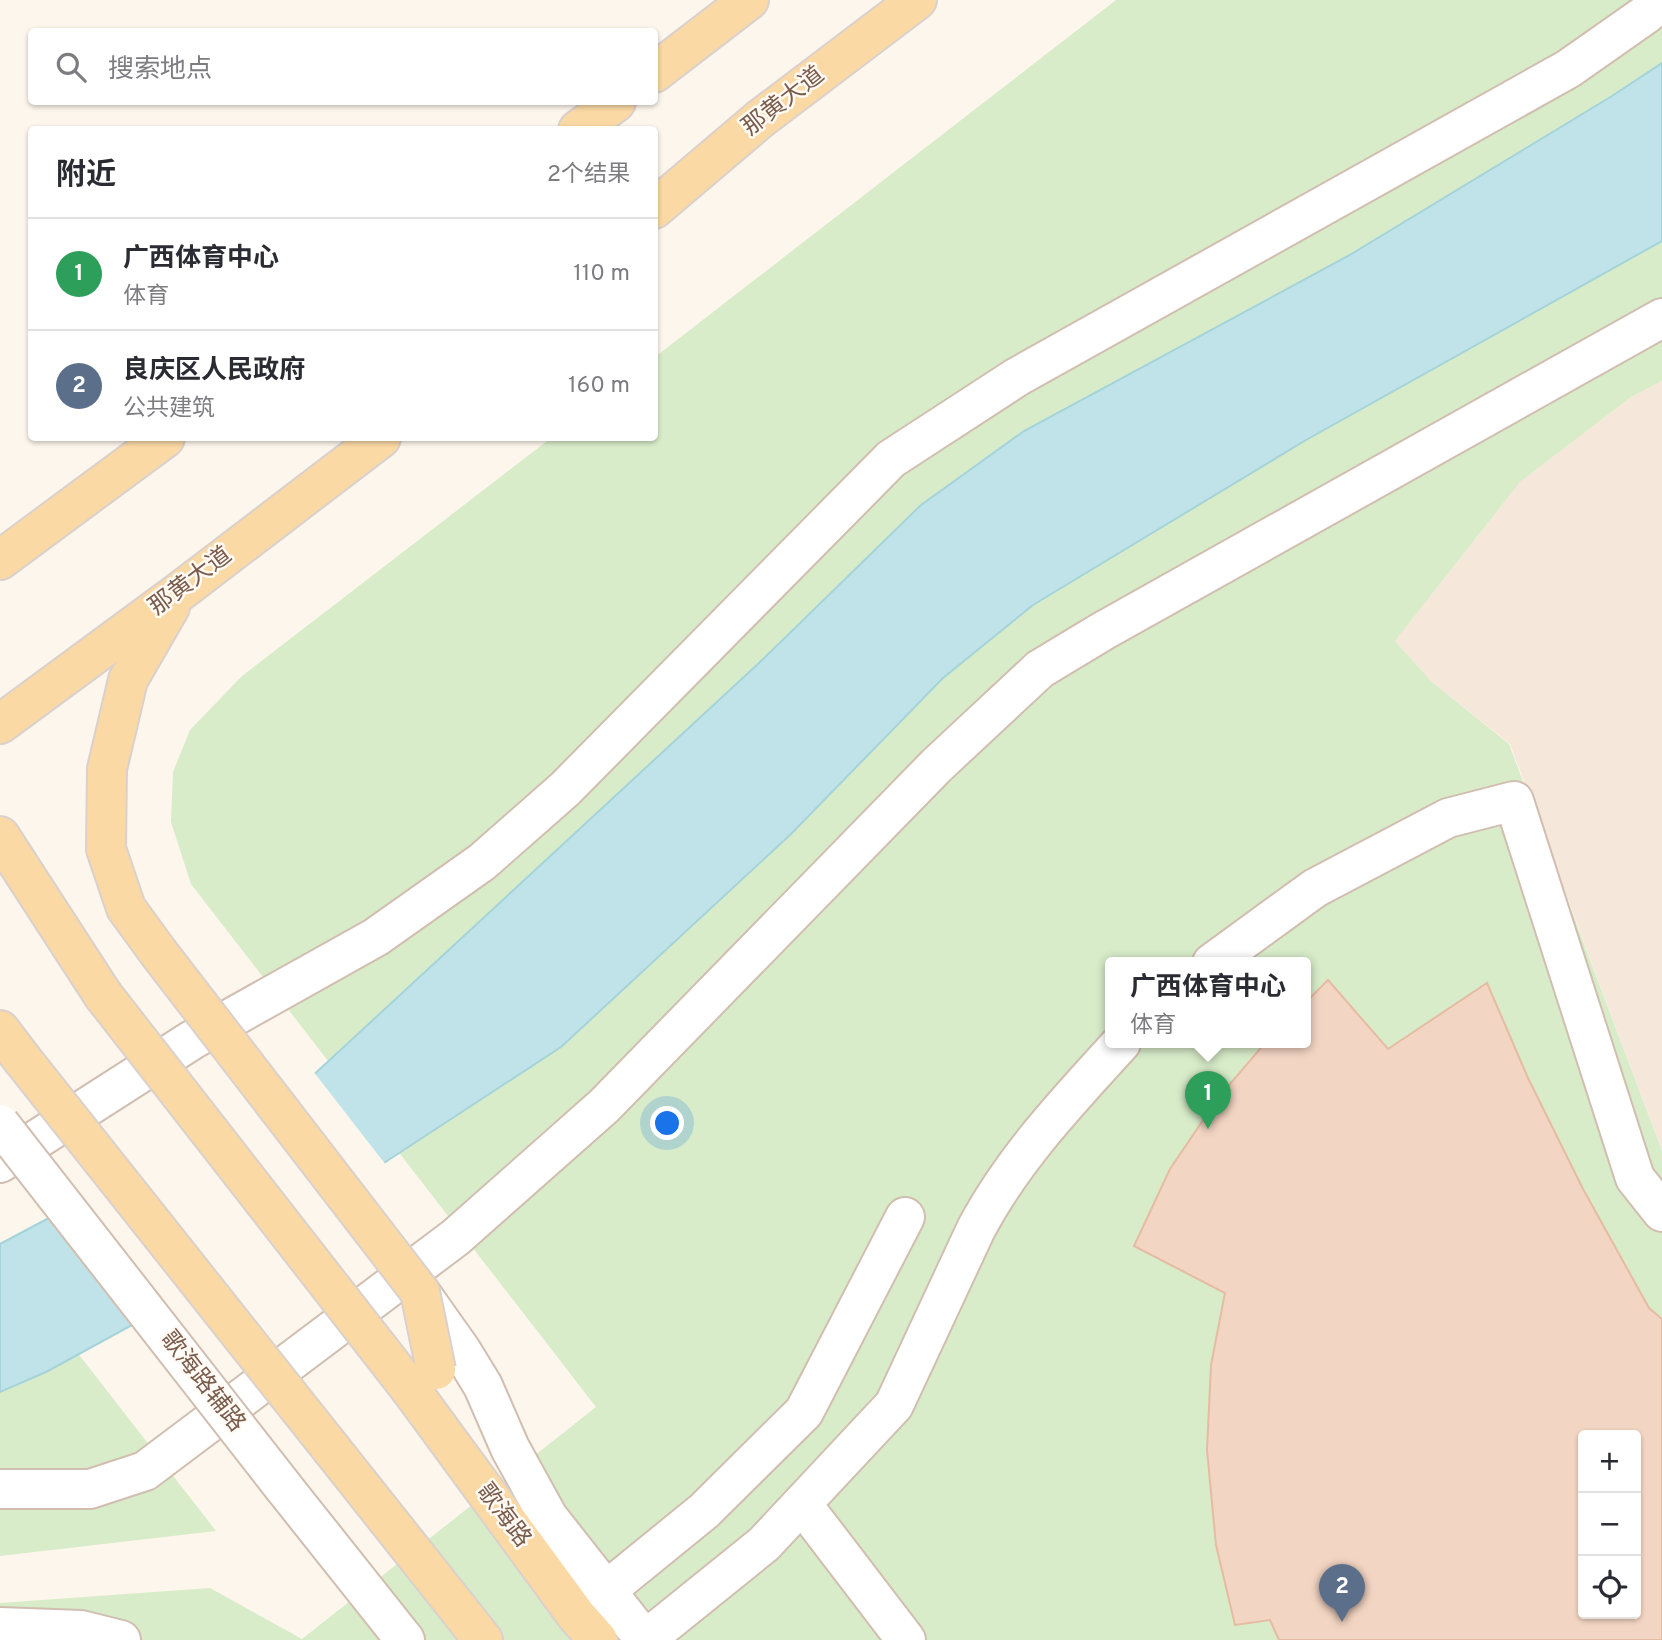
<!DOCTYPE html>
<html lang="zh">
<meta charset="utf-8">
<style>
body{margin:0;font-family:Overpass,"Noto Sans SC",sans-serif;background:#f2f2f3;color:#2b2b33}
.controls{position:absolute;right:21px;bottom:21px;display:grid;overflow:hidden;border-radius:7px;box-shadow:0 2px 5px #0004}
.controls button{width:63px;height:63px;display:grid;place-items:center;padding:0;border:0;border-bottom:2px solid #e1e1e2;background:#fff;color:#2b2b33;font:35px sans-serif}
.you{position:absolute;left:668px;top:1124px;width:24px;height:24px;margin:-18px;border:5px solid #fff;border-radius:50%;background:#1a73e8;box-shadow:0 0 0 10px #1a73e833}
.badge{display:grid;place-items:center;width:46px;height:46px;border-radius:50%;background:#0b8043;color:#fff;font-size:23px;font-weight:700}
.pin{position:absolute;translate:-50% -58px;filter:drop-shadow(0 2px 4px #0008)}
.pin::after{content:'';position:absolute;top:37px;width:24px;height:21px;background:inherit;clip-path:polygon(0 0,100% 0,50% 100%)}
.popup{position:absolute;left:1105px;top:957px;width:206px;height:91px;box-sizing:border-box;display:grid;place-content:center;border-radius:7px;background:#fff;filter:drop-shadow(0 2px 5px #0005);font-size:23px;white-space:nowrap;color:#7c7c81}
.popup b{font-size:26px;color:#2b2b33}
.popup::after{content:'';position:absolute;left:50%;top:100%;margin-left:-14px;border:14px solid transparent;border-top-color:#fff}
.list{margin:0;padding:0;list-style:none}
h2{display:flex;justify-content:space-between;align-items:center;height:91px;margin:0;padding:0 28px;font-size:30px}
h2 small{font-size:23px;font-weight:400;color:#7c7c81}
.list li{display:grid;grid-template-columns:46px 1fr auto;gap:21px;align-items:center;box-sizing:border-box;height:112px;padding:0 28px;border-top:2px solid #e1e1e2}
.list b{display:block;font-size:26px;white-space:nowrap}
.list p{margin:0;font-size:23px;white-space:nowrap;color:#7c7c81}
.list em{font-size:23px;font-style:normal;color:#7c7c81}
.icon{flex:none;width:38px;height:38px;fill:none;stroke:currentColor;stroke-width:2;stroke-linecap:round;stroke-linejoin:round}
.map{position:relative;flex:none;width:1662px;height:1640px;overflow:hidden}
.search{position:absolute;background:#fff;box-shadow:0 2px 5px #0004;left:28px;top:28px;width:630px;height:77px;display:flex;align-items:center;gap:18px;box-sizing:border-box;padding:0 24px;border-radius:7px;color:#7c7c81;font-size:26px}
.panel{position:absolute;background:#fff;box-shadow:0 2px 5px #0004;left:28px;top:126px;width:630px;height:315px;border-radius:7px}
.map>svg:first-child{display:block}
.residential{fill:#f5e8da}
.green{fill:#d8ecc9;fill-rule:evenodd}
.water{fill:#bfe3e8;stroke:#a5d3da;stroke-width:2}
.pier{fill:#fdf6ec}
.building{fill:#f3d5c3;stroke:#e6bba3;stroke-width:2;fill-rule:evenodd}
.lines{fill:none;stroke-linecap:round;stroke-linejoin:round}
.minor-casing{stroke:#d1beb0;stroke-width:42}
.major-casing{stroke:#dad1cd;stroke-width:42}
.minor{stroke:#fff;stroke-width:38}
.major{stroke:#fbd9a5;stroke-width:38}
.minor-bridge-casing{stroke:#d1beb0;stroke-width:42;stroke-linecap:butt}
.major-bridge-casing{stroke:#dad1cd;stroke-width:42;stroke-linecap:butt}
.minor-bridge{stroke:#fff;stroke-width:38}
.major-bridge{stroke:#fbd9a5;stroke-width:38}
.labels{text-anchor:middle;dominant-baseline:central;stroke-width:5;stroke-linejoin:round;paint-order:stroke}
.street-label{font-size:24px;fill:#7a5c4d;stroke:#fffaf3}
</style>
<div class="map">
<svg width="1662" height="1640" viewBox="0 0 1662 1640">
<rect width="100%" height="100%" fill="#fdf6ec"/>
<polygon class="residential" points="1662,381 1662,1151 1510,744 1432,682 1395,641 1520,482 1631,397"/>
<g class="green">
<path d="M1116,0H1662V381L1631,397L1520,482L1395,641L1432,682L1509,744L1662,1151V1640H0V1603L210,1588L302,1639L596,1407L191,884L171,822L173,772L190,730L242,676L551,438H654L655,357ZM1110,963H1306V1043H1110ZM1583,1435H1636V1614H1583Z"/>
<polygon points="0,1253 216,1531 0,1556"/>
</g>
<polygon class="water" points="1662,63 1662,241 1306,440 1033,605 943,678 791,834 561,1047 158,1311 46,1372 0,1392 0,1244 307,1081 759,663 921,505 1024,431 1348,256 1612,96"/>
<polygon class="pier" points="313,1071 386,1165 160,1314 51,1214 305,1078"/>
<path class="building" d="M1328,980L1388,1049L1487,983L1528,1078L1583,1189L1649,1308L1662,1319V1640H1279L1270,1620L1235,1625L1216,1545L1207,1450L1211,1365L1225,1293L1134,1246L1170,1169L1218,1098L1265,1043H1306V1002ZM1583,1435H1636V1614H1583Z"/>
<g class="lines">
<defs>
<g id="minor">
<polyline points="1212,963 1315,888 1448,818 1514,801 1635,1178 1662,1212"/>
<polyline points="0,1163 192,1040 376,937 482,862 565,789 891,459 1017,377 1568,69 1645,15 1662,1"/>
<path d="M420,1292L461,1350L483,1386L510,1448L548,1517L645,1640L764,1544L894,1405L976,1229C1013,1159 1068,1101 1121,1043"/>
<polyline points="0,1489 90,1489 145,1471 456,1237 604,1106 936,766 1040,669 1103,631 1662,318"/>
<polyline points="285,1489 405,1640"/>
<polyline points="802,1504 906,1640"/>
<polyline points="586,1607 704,1511 804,1412 905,1217"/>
<polyline points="0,1627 81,1630 121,1640"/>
</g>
<g id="major">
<polyline points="654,73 749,0"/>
<polyline points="578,130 616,102"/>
<polyline points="654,209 760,119 917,0"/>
<polyline points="0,560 165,438"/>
<polyline points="0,724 178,593 381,438"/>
<polyline points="0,836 103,995"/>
<polyline points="158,952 126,908 106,849 107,769 128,680 170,607"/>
<polyline points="0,1030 22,1059"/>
<polyline points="411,1390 576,1615 598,1640"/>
<polyline points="333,1451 483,1640"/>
</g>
</defs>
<use href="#minor" class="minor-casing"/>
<use href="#major" class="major-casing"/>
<use href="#minor" class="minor"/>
<use href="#major" class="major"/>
<defs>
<polyline id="minor-bridge" points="0,1124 285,1489"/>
<g id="major-bridge">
<polyline points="158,952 420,1292 436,1370"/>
<polyline points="103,995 411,1390"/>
<polyline points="22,1059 333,1451"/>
</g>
</defs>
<use href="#minor-bridge" class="minor-bridge-casing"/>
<use href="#major-bridge" class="major-bridge-casing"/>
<use href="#minor-bridge" class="minor-bridge"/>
<use href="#major-bridge" class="major-bridge"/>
</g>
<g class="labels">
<g class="street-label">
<text transform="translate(784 102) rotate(-38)">那黄大道</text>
<text transform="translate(191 582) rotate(-37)">那黄大道</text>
<text transform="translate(202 1382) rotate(52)">歌海路辅路</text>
<text transform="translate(503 1516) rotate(53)">歌海路</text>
</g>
</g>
</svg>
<div class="controls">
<button>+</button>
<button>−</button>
<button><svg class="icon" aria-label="locate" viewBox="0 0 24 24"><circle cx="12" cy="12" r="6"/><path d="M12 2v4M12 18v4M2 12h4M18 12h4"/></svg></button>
</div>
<div class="you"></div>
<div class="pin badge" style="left:1208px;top:1129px;background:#2e9e5b">1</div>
<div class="popup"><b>广西体育中心</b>体育</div>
<div class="pin badge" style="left:1342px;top:1622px;background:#5c6f8a">2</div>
<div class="search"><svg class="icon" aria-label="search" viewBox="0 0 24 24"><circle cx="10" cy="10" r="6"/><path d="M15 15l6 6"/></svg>搜索地点</div>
<section class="panel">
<h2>附近<small>2个结果</small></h2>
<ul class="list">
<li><span class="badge" style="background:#2e9e5b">1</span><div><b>广西体育中心</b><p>体育</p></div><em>110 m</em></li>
<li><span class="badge" style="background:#5c6f8a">2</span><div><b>良庆区人民政府</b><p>公共建筑</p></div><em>160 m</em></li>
</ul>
</section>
</div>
